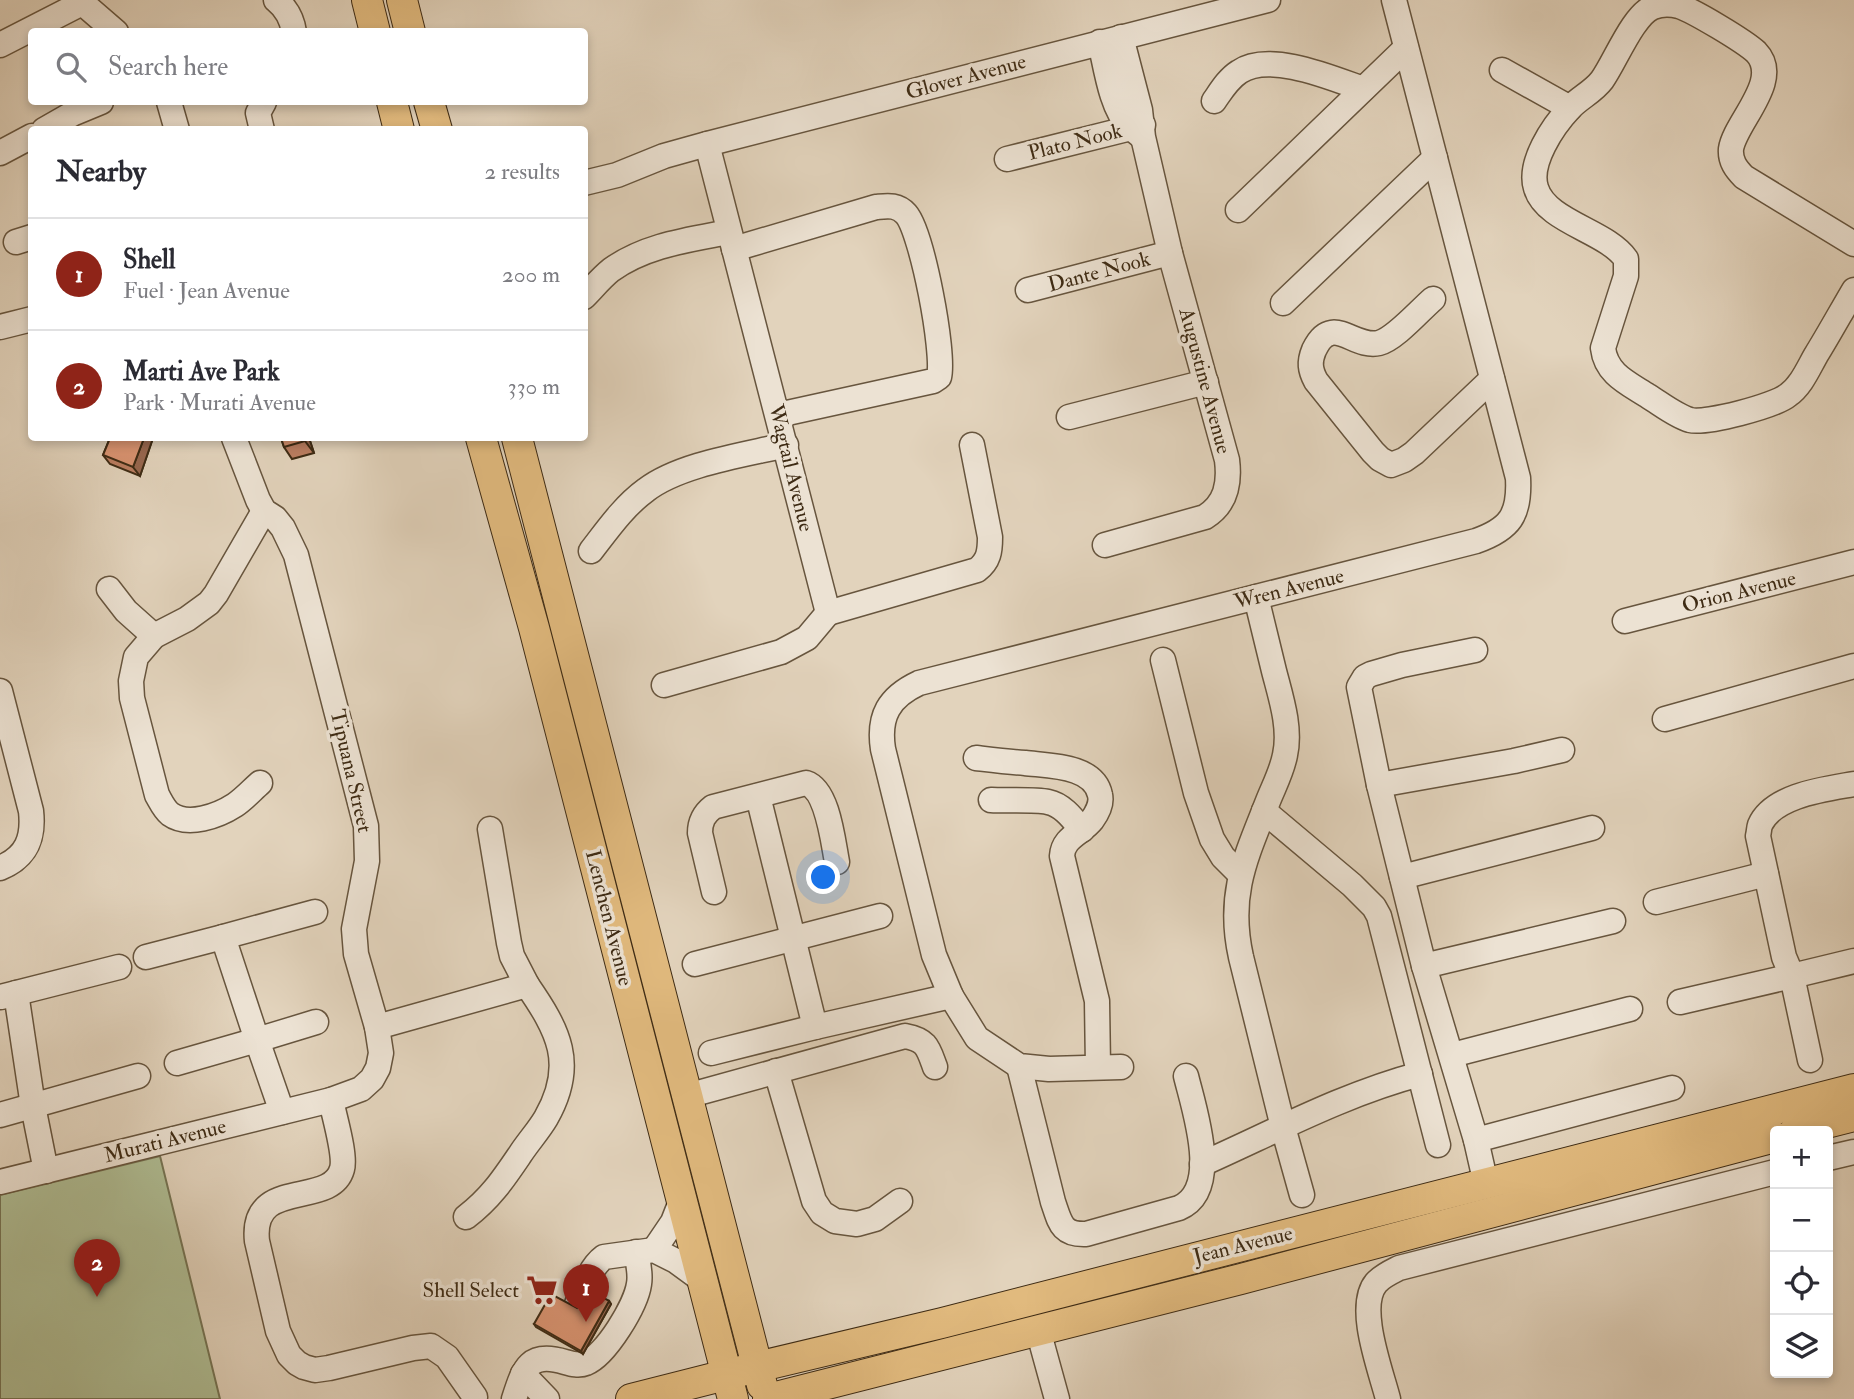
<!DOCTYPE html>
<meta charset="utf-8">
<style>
body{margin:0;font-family:"IM FELL Double Pica",serif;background:#f7f7f7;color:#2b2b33}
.controls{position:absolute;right:21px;bottom:21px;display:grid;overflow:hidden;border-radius:7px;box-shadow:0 4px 10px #0003}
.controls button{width:63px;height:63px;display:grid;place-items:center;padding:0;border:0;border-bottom:2px solid #e1e1e2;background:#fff;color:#2b2b33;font:35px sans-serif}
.you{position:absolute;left:824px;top:878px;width:24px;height:24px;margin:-18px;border:5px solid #fff;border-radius:50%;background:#1a73e8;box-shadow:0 0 0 10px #1a73e833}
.badge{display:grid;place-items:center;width:46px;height:46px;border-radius:50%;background:#8f2418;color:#fff;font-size:23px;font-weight:700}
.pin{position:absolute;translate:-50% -58px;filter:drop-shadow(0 2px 4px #0008)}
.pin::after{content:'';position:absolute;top:37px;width:24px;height:21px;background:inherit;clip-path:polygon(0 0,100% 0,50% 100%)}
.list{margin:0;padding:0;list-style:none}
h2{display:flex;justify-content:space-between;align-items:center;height:91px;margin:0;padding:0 28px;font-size:30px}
h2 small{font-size:23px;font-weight:400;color:#7c7c81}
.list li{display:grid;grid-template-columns:46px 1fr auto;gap:21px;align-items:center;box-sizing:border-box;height:112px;padding:0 28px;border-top:2px solid #e1e1e2}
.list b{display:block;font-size:26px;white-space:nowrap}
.list p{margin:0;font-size:23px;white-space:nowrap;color:#7c7c81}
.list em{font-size:23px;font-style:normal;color:#7c7c81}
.icon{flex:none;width:38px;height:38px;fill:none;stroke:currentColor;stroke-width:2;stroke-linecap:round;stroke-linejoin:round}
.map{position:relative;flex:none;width:1854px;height:1399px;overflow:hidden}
.search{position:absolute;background:#fff;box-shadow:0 4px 10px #0003;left:28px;top:28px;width:560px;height:77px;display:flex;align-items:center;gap:18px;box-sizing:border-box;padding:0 24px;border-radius:7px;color:#7c7c81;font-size:26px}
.panel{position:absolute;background:#fff;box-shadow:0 4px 10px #0003;left:28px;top:126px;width:560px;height:315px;border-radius:7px}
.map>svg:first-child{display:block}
.green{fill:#afbd94;stroke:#767454;stroke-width:2}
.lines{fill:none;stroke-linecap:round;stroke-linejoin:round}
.minor-casing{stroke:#67553e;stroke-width:27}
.major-casing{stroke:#3e2b14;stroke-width:32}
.minor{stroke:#ece2d3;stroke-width:24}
.major{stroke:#e1ba7e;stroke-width:30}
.wall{fill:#bb7e61;stroke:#3e2b14;stroke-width:2}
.shaded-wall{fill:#98674f;stroke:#3e2b14;stroke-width:2}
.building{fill:#d99371;stroke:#3e2b14;stroke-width:2}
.labels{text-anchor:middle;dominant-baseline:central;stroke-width:7;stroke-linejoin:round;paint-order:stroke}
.street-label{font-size:21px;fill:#3e2b14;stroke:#ece2d3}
.poi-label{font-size:21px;fill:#3e2b14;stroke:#ece2d3;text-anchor:end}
</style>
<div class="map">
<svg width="1854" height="1399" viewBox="0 0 1854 1399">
<rect width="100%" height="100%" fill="#e2d3bc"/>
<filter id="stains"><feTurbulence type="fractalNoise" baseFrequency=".00286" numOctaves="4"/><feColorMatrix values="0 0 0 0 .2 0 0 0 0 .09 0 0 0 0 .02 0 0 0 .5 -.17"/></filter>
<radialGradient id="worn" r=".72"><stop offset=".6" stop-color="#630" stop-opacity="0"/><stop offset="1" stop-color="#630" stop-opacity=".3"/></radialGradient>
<polygon class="green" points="160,1156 220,1399 0,1399 0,1195"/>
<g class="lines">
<defs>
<g id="minor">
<polyline points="79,0 116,32"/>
<path d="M276,0C286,8 292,19 294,32"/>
<path d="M1100,42C1106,67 1111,108 1129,126C1133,130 1138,133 1142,137"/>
<polyline points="0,45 82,3"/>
<polyline points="1502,70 1570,108"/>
<path d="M1214,101C1221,91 1228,79 1239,72C1269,51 1332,78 1363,89"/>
<polyline points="169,102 177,130"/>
<polyline points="44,130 72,114 101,102"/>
<polyline points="262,130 258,113 264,102"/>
<polyline points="707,144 828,613"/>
<polyline points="0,153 32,136"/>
<polyline points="1007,159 1143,125"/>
<polyline points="584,183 617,175 664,156 707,144 1268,0"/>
<polyline points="1238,210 1406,48"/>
<polyline points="16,242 32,237"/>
<path d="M1854,244L1744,177C1736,169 1730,161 1731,149C1735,122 1783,80 1756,52C1744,41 1694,11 1679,6C1670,4 1661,4 1653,7C1633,15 1615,62 1602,80C1593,92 1579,98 1570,108C1553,126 1528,163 1536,188C1546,222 1607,231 1626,259V276L1603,348C1606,374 1628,383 1648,396C1661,404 1676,416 1690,420C1706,424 1775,406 1788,395C1801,386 1808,369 1816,355C1829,334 1841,312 1854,290"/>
<path d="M734,249L876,207C887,206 897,204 906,214C922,232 945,353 939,377L933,381L778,415"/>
<polyline points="1028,290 1170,253"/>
<path d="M584,297C593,288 601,278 611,270C646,245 688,240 729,232"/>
<path d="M1433,299C1420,310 1395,339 1379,343C1353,349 1332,312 1314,350C1309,362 1310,370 1316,381L1373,452L1380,459L1391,465L1404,460L1414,453L1492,379"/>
<polyline points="1283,303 1435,158"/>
<polyline points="0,327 32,319"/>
<polyline points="1069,417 1206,382"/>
<path d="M1105,545L1205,517C1226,504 1230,484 1227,460L1170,253L1143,137L1140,110L1121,37"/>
<path d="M591,551C608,529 624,506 646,490C680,464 744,455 786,445"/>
<polyline points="109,589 126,611 154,636"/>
<path d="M1256,597C1262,622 1268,646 1274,671C1281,698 1291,728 1285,755C1282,771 1274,786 1268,801C1246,857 1227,894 1241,957L1283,1127L1302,1195"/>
<path d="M828,613L977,570C989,561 990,551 990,537L972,445"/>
<polyline points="1625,621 1854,562"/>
<polyline points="1475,650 1402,665 1371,674 1365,677 1359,687 1379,785 1424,966 1476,1140 1486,1184"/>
<polyline points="1163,660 1196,793 1212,839 1223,857 1240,874"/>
<polyline points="664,685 781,652 807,638 828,613"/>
<path d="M0,691L31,811C34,838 27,857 0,868"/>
<polyline points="1665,719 1854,666"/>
<path d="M976,758C993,760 1009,762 1025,763C1049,766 1094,765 1100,795C1102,803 1097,813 1092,820C1082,833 1063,837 1062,856L1097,1001L1098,1067"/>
<path d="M260,783C252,790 244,799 235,805C218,816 188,827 170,814C164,809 161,802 157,795L132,698L131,681L136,657L154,636L187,619L209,603L216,594L264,511"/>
<path d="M1854,784C1826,789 1773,795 1760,825C1759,828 1759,832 1758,836L1784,957L1792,976L1854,961"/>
<polyline points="1379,785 1514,761 1562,750"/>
<polyline points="758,796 815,1027"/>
<path d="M991,800C1007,801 1034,799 1048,802C1063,805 1073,819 1082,830"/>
<polyline points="1264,811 1352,885 1374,907 1379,916 1438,1145"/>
<polyline points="1402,877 1592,828"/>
<path d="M714,892L700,833C700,821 704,814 713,807L806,783C828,790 833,842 837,862"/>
<polyline points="1656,902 1766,874"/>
<polyline points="315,912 223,937 257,1040 316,1022"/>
<polyline points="146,957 223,937"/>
<polyline points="695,964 880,916"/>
<polyline points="1424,966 1613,921"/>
<polyline points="16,993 33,1106 46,1171"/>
<polyline points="1,997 119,967"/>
<polyline points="1680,1002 1792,976 1810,1060"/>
<polyline points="377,1027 527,985 512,956 509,943 490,829"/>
<polyline points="711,1053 815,1027 951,996"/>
<polyline points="1452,1055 1630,1009"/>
<polyline points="177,1063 257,1040 282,1112"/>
<path d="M1019,1066L1053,1202C1060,1222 1061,1235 1086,1234L1179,1208C1222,1190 1194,1109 1186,1076"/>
<path d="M1121,1067L1049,1069L1019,1066L977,1038L951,996L934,955L883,749C878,716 889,697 919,683L1476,541C1510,529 1520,515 1518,478L1394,0"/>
<polyline points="776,1071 814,1201 822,1213 835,1221 857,1224 875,1219 900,1201"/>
<path d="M687,1096L905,1036C927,1040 928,1048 935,1067"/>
<path d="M331,1100C334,1116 346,1155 342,1169C331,1209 250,1176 257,1241L278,1331L289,1355L297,1363L304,1367L315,1370L329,1368L413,1348L431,1346L447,1357L475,1397"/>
<polyline points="0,1115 138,1076"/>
<polyline points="1476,1140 1672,1088"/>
<polyline points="1828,1158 1854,1152"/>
<path d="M1202,1164C1274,1132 1344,1094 1420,1074"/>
<polyline points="0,1182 331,1100 361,1089 372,1079 378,1068 381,1053 377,1027 356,954 354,929 367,861 366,826 296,555 283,528 275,518 264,511 258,500 234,438"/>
<path d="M466,1217C491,1198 504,1178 521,1153C529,1141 539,1130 546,1118C577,1064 558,1030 527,985"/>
<polyline points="654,1250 673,1222 682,1199"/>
<path d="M575,1309C582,1292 589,1268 604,1257L654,1250L676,1261L702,1280"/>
<polyline points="1038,1330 1057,1399"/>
<polyline points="523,1374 547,1399"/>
<path d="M514,1399C524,1368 529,1351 565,1362C572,1364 579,1366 586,1363C606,1355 636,1305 639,1284C641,1273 638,1263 636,1252"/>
<path d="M1388,1399C1381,1371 1356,1307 1376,1283C1382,1276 1391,1272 1399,1268L1775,1172"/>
</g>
<g id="major">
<polyline points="367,0 375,32"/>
<polyline points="402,0 410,32"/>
<polyline points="392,102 399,130"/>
<polyline points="429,102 437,130"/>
<polyline points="481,438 534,628 733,1399"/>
<polyline points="517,438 762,1385"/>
<polyline points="1795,1131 1854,1116"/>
<polyline points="631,1399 757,1367 942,1323 1854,1089"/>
<polyline points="768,1399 1241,1279 1775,1137"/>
</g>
</defs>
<use href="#minor" class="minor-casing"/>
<use href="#major" class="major-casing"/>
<use href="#minor" class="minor"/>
<use href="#major" class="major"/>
</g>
<g class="wall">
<polygon points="110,438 153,438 140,476 110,464 103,455"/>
<polygon points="281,438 309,438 314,453 292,459 284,447"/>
<polygon points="609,1301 611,1304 583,1354 536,1327 534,1324 577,1308"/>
</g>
<g class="shaded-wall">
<polygon points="144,438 153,438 140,476 133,467"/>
<polygon points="304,438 309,438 314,453 305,441"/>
<polygon points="609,1301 611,1304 583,1354 581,1351"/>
</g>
<g class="building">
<polygon points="110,438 144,438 133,467 103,455"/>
<polygon points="281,438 304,438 305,441 284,447"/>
<polygon points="588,1289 609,1301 581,1351 534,1324 551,1294 577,1308"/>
</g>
<defs>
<symbol id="supermarket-bare" viewBox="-9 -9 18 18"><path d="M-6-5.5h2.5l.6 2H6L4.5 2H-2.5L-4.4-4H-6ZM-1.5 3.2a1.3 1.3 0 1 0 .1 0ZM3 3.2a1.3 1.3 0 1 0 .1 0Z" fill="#8f2418" stroke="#ece2d3" stroke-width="2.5" paint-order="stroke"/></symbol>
</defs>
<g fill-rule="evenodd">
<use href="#supermarket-bare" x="520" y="1268" width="44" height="44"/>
</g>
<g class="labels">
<g class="street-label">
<text transform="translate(966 77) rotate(-15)">Glover Avenue</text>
<text transform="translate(1075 142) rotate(-14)">Plato Nook</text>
<text transform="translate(1099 272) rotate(-15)">Dante Nook</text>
<text transform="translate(1205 381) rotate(75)">Augustine Avenue</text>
<text transform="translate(791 468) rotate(76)">Wagtail Avenue</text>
<text transform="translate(1289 589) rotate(-14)">Wren Avenue</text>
<text transform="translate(1739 592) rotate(-14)">Orion Avenue</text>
<text transform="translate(351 771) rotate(77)">Tipuana Street</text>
<text transform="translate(609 918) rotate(76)">Lenchen Avenue</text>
<text transform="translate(165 1141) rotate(-14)">Murati Avenue</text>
<text transform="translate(1243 1245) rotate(-14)">Jean Avenue</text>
</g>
<g class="poi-label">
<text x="519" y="1290">Shell Select</text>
</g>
</g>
<rect width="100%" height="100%" filter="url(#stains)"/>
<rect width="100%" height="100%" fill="url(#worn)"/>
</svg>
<div class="controls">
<button>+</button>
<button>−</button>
<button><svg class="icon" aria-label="locate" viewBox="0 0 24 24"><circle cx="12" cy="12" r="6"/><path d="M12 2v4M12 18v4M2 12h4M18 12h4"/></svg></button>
<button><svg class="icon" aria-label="layers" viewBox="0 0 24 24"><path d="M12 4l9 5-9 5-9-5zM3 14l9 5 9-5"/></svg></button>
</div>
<div class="you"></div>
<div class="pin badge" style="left:586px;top:1322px">1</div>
<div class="pin badge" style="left:97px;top:1297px">2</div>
<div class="search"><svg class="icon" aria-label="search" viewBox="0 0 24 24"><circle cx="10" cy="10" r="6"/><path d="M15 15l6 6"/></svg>Search here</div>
<section class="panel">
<h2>Nearby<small>2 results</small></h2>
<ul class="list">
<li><span class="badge">1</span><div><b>Shell</b><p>Fuel · Jean Avenue</p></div><em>200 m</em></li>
<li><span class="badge">2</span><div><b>Marti Ave Park</b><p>Park · Murati Avenue</p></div><em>330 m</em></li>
</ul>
</section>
</div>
